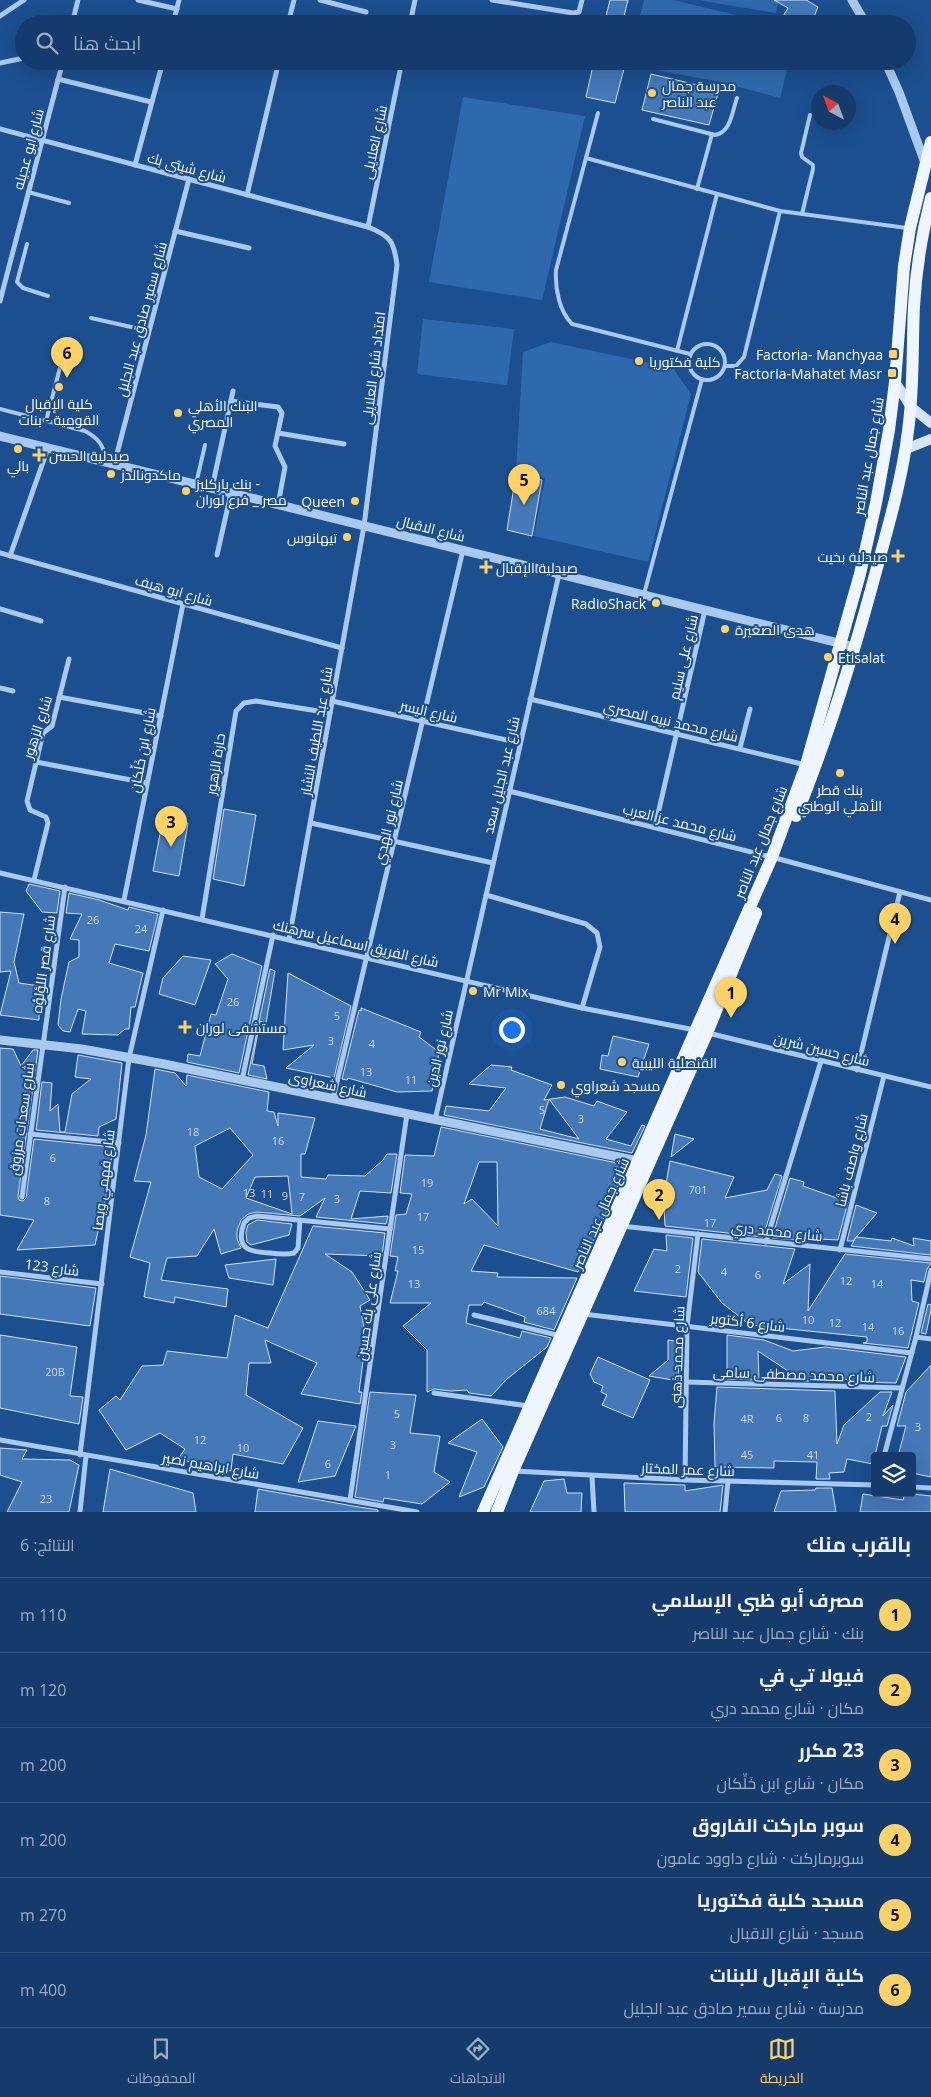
<!DOCTYPE html>
<html lang="ar">
<meta charset="utf-8">
<style>
body{margin:0;font-family:"Open Sans",Cairo,sans-serif;background:#214673;color:#f1f3f6;direction:rtl}
.controls{position:absolute;right:15px;bottom:15px;display:grid;overflow:hidden;border-radius:5px;box-shadow:0 5px 20px #0002}
.controls button{width:45px;height:45px;display:grid;place-items:center;padding:0;border:0;border-bottom:1px solid #33557e;background:#143b6b;color:#f1f3f6;font:25px sans-serif}
.compass{position:absolute;left:811px;top:85px;width:45px;height:45px;border-radius:50%;background:#143b6b;box-shadow:0 5px 20px #0002;rotate:319deg}
.you{position:absolute;left:511px;top:1029px;width:18px;height:18px;margin:-12px;border:4px solid #fff;border-radius:50%;background:#1a73e8;box-shadow:0 0 0 8px #1a73e833}
.badge{display:grid;place-items:center;width:32px;height:32px;border-radius:50%;background:#ffd166;color:#111;font-size:16px;font-weight:700}
.pin{position:absolute;translate:-50% -41px;filter:drop-shadow(0 1px 2px #0008)}
.pin::after{content:'';position:absolute;top:26px;width:18px;height:15px;background:inherit;clip-path:polygon(0 0,100% 0,50% 100%)}
.list{margin:0;padding:0;list-style:none}
h2{display:flex;justify-content:space-between;align-items:center;height:65px;margin:0;padding:0 20px;font-size:21px}
h2 small{font-size:16px;font-weight:400;color:#9dadc1}
.list li{display:grid;grid-template-columns:32px 1fr auto;gap:15px;align-items:center;box-sizing:border-box;height:75px;padding:0 20px;border-top:1px solid #33557e}
.list b{display:block;font-size:19px;white-space:nowrap}
.list p{margin:0;font-size:16px;white-space:nowrap;color:#9dadc1}
.list em{font-size:16px;font-style:normal;color:#9dadc1}
.icon{flex:none;width:28px;height:28px;fill:none;stroke:currentColor;stroke-width:2;stroke-linecap:round;stroke-linejoin:round}
.map{position:relative;flex:none;width:931px;height:1512px;overflow:hidden;direction:ltr}
.search{position:absolute;background:#143b6b;box-shadow:0 5px 20px #0002;left:15px;right:15px;top:15px;height:55px;display:flex;align-items:center;gap:12px;box-sizing:border-box;padding:0 18px;border-radius:28px;color:#9dadc1;font-size:19px}
.sheet{height:515px;background:#143b6b}
nav{display:flex;justify-content:space-around;align-items:center;box-sizing:border-box;height:70px;border-top:1px solid #33557e;background:#143b6b;font-size:14px;color:#9dadc1}
nav a{display:grid;justify-items:center;gap:2px}
nav .on{color:#ffd166}
.map>svg:first-child{display:block}
.green{fill:#2e69ad}
.building{fill:#4478b7;stroke:#cfe3fa;fill-rule:evenodd}
.lines{fill:none;stroke-linecap:round;stroke-linejoin:round}
.service{stroke:#a9c9ee;stroke-width:4}
.minor{stroke:#a9c9ee;stroke-width:5}
.tertiary{stroke:#a9c9ee;stroke-width:9}
.secondary{stroke:#d6e6fa;stroke-width:10}
.primary{stroke:#f0f6ff;stroke-width:12}
.poi-dot{fill:#ffd166;stroke:#1b4f8f;stroke-width:2}
.labels{text-anchor:middle;dominant-baseline:central;stroke-width:4;stroke-linejoin:round;paint-order:stroke}
.number-label{font-size:11px;fill:#d0dded}
.poi-label{font-size:14px;fill:#fff;stroke:#1b4f8f;text-anchor:start}
.street-label{font-size:14px;fill:#fff;stroke:#1b4f8f}
</style>
<div class="map">
<svg width="931" height="1512" viewBox="0 0 931 1512">
<rect width="100%" height="100%" fill="#1b4f8f"/>
<g class="green">
<polygon points="644,0 673,0 774,24 638,24"/>
<polygon points="698,0 779,0 776,13"/>
<polygon points="629,61 789,61 780,98 721,82 628,65"/>
<polygon points="463,97 585,116 542,300 429,282"/>
<polygon points="423,319 514,329 507,385 417,374"/>
<polygon points="551,342 673,368 691,394 648,562 534,536 545,478 516,471 523,352"/>
</g>
<g class="building">
<polygon points="610,0 628,0 622,24 604,24"/>
<polygon points="774,0 806,0 818,7 811,24 791,24 782,18 788,8"/>
<polygon points="594,61 626,61 615,103 586,97"/>
<polygon points="651,74 719,90 709,125 642,110"/>
<polygon points="516,474 542,480 532,536 507,530"/>
<polygon points="224,809 256,815 244,886 213,879"/>
<polygon points="163,818 188,823 179,876 153,871"/>
<polygon points="29,884 60,891 57,913 42,912 26,891"/>
<polygon points="69,893 99,900 128,910 129,907 158,914 149,951 115,944 109,963 143,973 135,1007 131,1007 129,1029 125,1029 118,1035 82,1034 86,1011 78,1009 70,1032 63,1031 58,1025 61,999 69,962 79,957 79,940 70,939 82,914 66,913"/>
<polygon points="0,912 24,914 14,962 19,983 40,986 39,1020 0,1015 11,971 0,972"/>
<polygon points="232,954 262,966 239,1073 187,1062 188,1054 200,1056 211,1014 216,1015 228,979 215,964"/>
<polygon points="183,956 211,960 195,1005 159,994 163,978"/>
<polygon points="270,969 275,971 266,1023 260,1021 252,1064 264,1066 267,1079 248,1075"/>
<polygon points="288,973 351,1006 334,1078 286,1068 314,1045 283,1050"/>
<polygon points="361,1008 421,1032 419,1037 439,1052 432,1091 397,1092 348,1078 347,1080 342,1079 359,1010 361,1011"/>
<polygon points="613,1036 649,1044 638,1077 600,1069 602,1055 608,1056"/>
<polygon points="0,1048 13,1049 21,1066 33,1050 38,1050 18,1196 19,1200 23,1201 26,1198 34,1139 113,1147 108,1186 95,1245 17,1250 34,1220 0,1215"/>
<polygon points="78,1055 122,1063 116,1119 99,1127 98,1136 36,1130 42,1082 52,1083 50,1111 58,1104 60,1132 65,1132 72,1094 91,1079 75,1077"/>
<path d="M491,1065L512,1067L511,1070L552,1085L544,1100L565,1097L594,1106L597,1101L627,1112L606,1139L631,1146L642,1125L645,1126L632,1153L444,1115L446,1106L489,1111L506,1088L469,1084ZM549,1099L579,1139L540,1129Z"/>
<path d="M155,1069L175,1073L186,1086L187,1075L269,1092L267,1111L274,1112L278,1126V1113L315,1118L305,1154H301V1177L326,1179L328,1175L365,1176L383,1160L387,1154H397L391,1193L360,1191L351,1219L388,1216L386,1224L316,1217L325,1198L300,1216L257,1212L248,1214L241,1220L237,1231V1239L241,1248L221,1254L214,1229L197,1256L167,1258L161,1280L228,1289L226,1307L175,1297L174,1303L144,1297L150,1263L130,1257L151,1182L134,1181L146,1135ZM230,1128L253,1155L222,1189L199,1177L195,1146ZM288,1176L292,1214L246,1198L255,1177Z"/>
<path d="M441,1127L627,1165L597,1233L578,1272L484,1245L471,1271L498,1273L497,1277L577,1278L554,1330L524,1322L525,1317L484,1302L482,1305H469L466,1323L520,1338L522,1331L551,1338L547,1347L507,1379L491,1396L469,1393L467,1390L451,1391L434,1389L427,1392V1350L403,1326L431,1303H390L398,1271H395L398,1257L390,1256L396,1215L406,1214L412,1194L400,1193L405,1155L434,1156ZM479,1162H497L498,1226L472,1199L464,1204Z"/>
<polygon points="675,1134 694,1139 671,1157"/>
<polygon points="670,1161 734,1177 725,1198 767,1190 775,1174 782,1176 763,1237 665,1226 664,1206 662,1206"/>
<polygon points="790,1178 804,1182 803,1186 848,1202 838,1240 799,1238 798,1240 772,1238"/>
<polygon points="856,1205 877,1213 853,1241 847,1241"/>
<polygon points="257,1220 292,1224 289,1235 251,1245 247,1242 246,1232 248,1225"/>
<polygon points="313,1226 385,1233 382,1256 325,1254 352,1272 370,1300 360,1306 366,1338 359,1392 362,1392 360,1404 301,1394 317,1363 265,1340 271,1363 249,1363 246,1395 303,1428 283,1464 233,1454 231,1471 178,1459 185,1449 160,1433 126,1450 99,1410 116,1396 120,1400 142,1366 163,1365 167,1351 227,1358 235,1315 268,1328"/>
<polygon points="666,1235 693,1238 686,1297 634,1291 654,1249 667,1251"/>
<polygon points="856,1237 891,1241 892,1238 914,1246 913,1238 931,1241 931,1255 851,1246"/>
<polygon points="702,1239 795,1249 783,1284 810,1264 808,1311 845,1254 931,1263 927,1269 924,1282 911,1280 912,1301 919,1303 908,1348 863,1343 867,1342 867,1337 750,1325 722,1303 698,1272"/>
<polygon points="276,1259 273,1285 229,1278 225,1265"/>
<polygon points="0,1276 96,1288 90,1326 0,1314"/>
<polygon points="928,1304 931,1305 931,1310 926,1334 921,1333"/>
<polygon points="0,1335 77,1347 70,1396 83,1397 79,1424 0,1408"/>
<polygon points="727,1335 764,1340 793,1351 825,1347 906,1357 896,1383 859,1382 834,1377 834,1382 803,1381 758,1351 759,1380 727,1379"/>
<polygon points="668,1340 682,1342 682,1359 679,1359 678,1381 649,1376 668,1360"/>
<polygon points="598,1357 650,1380 633,1418 602,1405 607,1395 601,1392 603,1386 594,1382 590,1374"/>
<polygon points="931,1365 931,1477 912,1473 912,1456 898,1456 906,1426 897,1426 906,1392"/>
<polygon points="717,1387 835,1391 837,1444 844,1425 880,1392 892,1392 883,1416 893,1405 887,1426 882,1426 873,1464 847,1459 844,1472 829,1473 830,1479 816,1479 817,1462 774,1461 774,1468 715,1467 714,1423"/>
<polygon points="370,1392 416,1395 410,1433 440,1436 434,1472 450,1482 422,1504 384,1498 383,1502 355,1497"/>
<polygon points="482,1419 503,1447 484,1487 459,1497 477,1452 448,1443"/>
<polygon points="318,1421 356,1426 335,1476 298,1482"/>
<polygon points="0,1448 27,1450 22,1459 70,1460 79,1465 69,1512 7,1512 22,1482 0,1475"/>
<polygon points="110,1469 193,1493 196,1512 103,1512"/>
<polygon points="564,1479 567,1493 582,1493 581,1512 530,1512 544,1481"/>
<polygon points="624,1483 685,1485 685,1491 723,1485 720,1512 625,1512"/>
<polygon points="816,1488 832,1488 836,1512 774,1512 781,1491 815,1490"/>
<polygon points="258,1489 353,1506 378,1510 378,1512 255,1512"/>
<polygon points="905,1493 931,1496 931,1512 860,1512 863,1494 903,1500"/>
</g>
<g class="lines">
<g class="service">
<path d="M598,113L556,270C555,288 559,311 572,324L690,354"/>
<path d="M653,119L715,135C731,132 732,112 737,98"/>
<polyline points="586,158 780,211 907,228"/>
<polyline points="697,189 712,134"/>
<polyline points="28,192 69,203"/>
<polyline points="802,214 813,169 813,165 802,157 801,153 810,115"/>
<polyline points="27,244 17,282 23,288 48,296"/>
<polyline points="91,318 149,331"/>
<circle cx="707" cy="362" r="18"/>
<polyline points="677,351 717,194"/>
<polyline points="725,366 736,366 744,357 780,211"/>
<path d="M0,409L85,431C98,438 104,445 106,461"/>
<polyline points="46,421 61,364"/>
<polyline points="196,484 205,445"/>
<polyline points="644,594 702,379"/>
</g>
<g class="minor">
<polyline points="138,0 177,9"/>
<polyline points="320,0 366,12"/>
<polyline points="492,0 573,13 579,12 582,0"/>
<polyline points="0,16 24,0"/>
<polyline points="72,24 78,0"/>
<polyline points="173,24 179,0"/>
<polyline points="288,24 294,0"/>
<polyline points="410,24 415,0"/>
<polyline points="255,61 278,68"/>
<polyline points="0,63 24,58"/>
<polyline points="58,79 151,102"/>
<path d="M0,129L368,227C391,236 394,242 397,265L364,526L289,939"/>
<polyline points="135,165 163,61"/>
<polyline points="247,195 279,61"/>
<polyline points="368,227 402,61"/>
<polyline points="175,231 249,248"/>
<polyline points="0,301 63,61"/>
<polyline points="231,401 278,407 282,413 275,446 285,467 278,505"/>
<polyline points="278,433 344,444"/>
<polyline points="114,465 189,179"/>
<polyline points="212,488 233,391"/>
<polyline points="0,553 342,648"/>
<polyline points="217,555 231,493"/>
<polyline points="10,556 48,448"/>
<polyline points="0,609 41,621"/>
<polyline points="0,688 13,691"/>
<polyline points="59,697 161,716"/>
<polyline points="530,699 806,765"/>
<polyline points="332,701 520,743"/>
<polyline points="740,748 750,709"/>
<polyline points="36,762 147,783"/>
<polyline points="509,791 779,859 931,900"/>
<polyline points="311,823 493,863"/>
<polyline points="655,827 705,610"/>
<polyline points="0,873 582,1008 695,1030"/>
<polyline points="34,880 48,823 46,817 30,810 27,801 43,733 52,726 69,659"/>
<polyline points="486,895 586,924 597,933 600,947 582,1008"/>
<polyline points="124,900 183,604"/>
<polyline points="202,919 236,711 244,703 256,701 330,713"/>
<polyline points="708,1033 931,1087"/>
<polyline points="857,1070 900,892"/>
<polyline points="242,1080 273,935"/>
<polyline points="333,1099 463,550"/>
<polyline points="435,1120 559,574"/>
<polyline points="30,1134 119,1143"/>
<polyline points="22,1197 65,887"/>
<path d="M300,1220L298,1248L294,1253C286,1255 278,1254 270,1253C249,1252 235,1249 244,1223L249,1218L257,1216L390,1229"/>
<polyline points="621,1226 931,1259"/>
<polyline points="766,1242 821,1061"/>
<polyline points="840,1250 884,1076"/>
<polyline points="0,1272 102,1284"/>
<polyline points="583,1314 912,1353"/>
<polyline points="474,1315 561,1336"/>
<polyline points="916,1337 931,1339"/>
<polyline points="686,1382 902,1388"/>
<polyline points="434,1393 529,1406"/>
<polyline points="0,1440 417,1512"/>
<polyline points="80,1455 129,1058 163,910"/>
<polyline points="884,1456 916,1337 931,1270"/>
<polyline points="514,1471 685,1480 875,1485"/>
<polyline points="592,1476 594,1512"/>
<polyline points="685,1480 687,1326 698,1234"/>
<polyline points="912,1487 931,1488"/>
<polyline points="350,1500 407,1114"/>
<polyline points="80,1512 86,1456"/>
<polyline points="725,1512 728,1481"/>
</g>
<g class="tertiary">
<polyline points="852,0 866,24"/>
<polyline points="885,61 899,92 925,163"/>
<polyline points="0,436 855,647"/>
<polyline points="0,1040 82,1049 164,1064 643,1162"/>
</g>
<g class="secondary">
<polyline points="895,382 911,407 931,423"/>
<polyline points="906,449 931,439"/>
</g>
<g class="primary">
<path d="M796,816C828,737 853,657 875,575C888,527 902,480 908,431C914,389 912,348 914,306C916,270 922,233 931,198"/>
<polyline points="483,1512 772,857 806,765 860,574 876,503 889,430 895,382 904,266 910,228 931,142"/>
<polyline points="497,1512 513,1471 707,1033 756,913"/>
</g>
</g>
<g class="poi-dot">
<circle cx="652" cy="93" r="5"/>
<rect x="888" y="349" width="10" height="10" rx="2.5"/>
<circle cx="639" cy="361" r="5"/>
<rect x="887" y="368" width="10" height="10" rx="2.5"/>
<circle cx="59" cy="387" r="5"/>
<circle cx="178" cy="413" r="5"/>
<circle cx="18" cy="449" r="5"/>
<path d="M36.5 447.5h5v5h5v5h-5v5h-5v-5h-5v-5h5z"/>
<circle cx="111" cy="474" r="5"/>
<circle cx="186" cy="491" r="5"/>
<circle cx="355" cy="501" r="5"/>
<circle cx="347" cy="537" r="5"/>
<path d="M895.5 548.5h5v5h5v5h-5v5h-5v-5h-5v-5h5z"/>
<path d="M483.5 559.5h5v5h5v5h-5v5h-5v-5h-5v-5h5z"/>
<circle cx="656" cy="603" r="5"/>
<circle cx="725" cy="629" r="5"/>
<circle cx="828" cy="657" r="5"/>
<circle cx="840" cy="773" r="5"/>
<circle cx="473" cy="991" r="5"/>
<path d="M182.5 1019.5h5v5h5v5h-5v5h-5v-5h-5v-5h5z"/>
<circle cx="622" cy="1062" r="5"/>
<circle cx="561" cy="1085" r="5"/>
</g>
<g class="labels">
<g class="number-label">
<text x="93" y="919">26</text>
<text x="141" y="928">24</text>
<text x="233" y="1001">26</text>
<text x="337" y="1015">5</text>
<text x="331" y="1040">3</text>
<text x="372" y="1043">4</text>
<text x="366" y="1071">13</text>
<text x="411" y="1079">11</text>
<text x="542" y="1109">5</text>
<text x="581" y="1118">3</text>
<text x="193" y="1131">18</text>
<text x="278" y="1140">16</text>
<text x="53" y="1157">6</text>
<text x="427" y="1182">19</text>
<text x="698" y="1189">701</text>
<text x="249" y="1192">13</text>
<text x="267" y="1193">11</text>
<text x="285" y="1195">9</text>
<text x="302" y="1196">7</text>
<text x="337" y="1198">3</text>
<text x="47" y="1200">8</text>
<text x="423" y="1216">17</text>
<text x="710" y="1222">17</text>
<text x="418" y="1249">15</text>
<text x="678" y="1268">2</text>
<text x="724" y="1271">4</text>
<text x="758" y="1274">6</text>
<text x="846" y="1280">12</text>
<text x="414" y="1283">13</text>
<text x="877" y="1283">14</text>
<text x="546" y="1310">684</text>
<text x="808" y="1319">10</text>
<text x="835" y="1322">12</text>
<text x="868" y="1326">14</text>
<text x="898" y="1330">16</text>
<text x="55" y="1371">20B</text>
<text x="397" y="1413">5</text>
<text x="869" y="1416">2</text>
<text x="779" y="1417">6</text>
<text x="806" y="1417">8</text>
<text x="747" y="1418">4R</text>
<text x="918" y="1426">3</text>
<text x="200" y="1439">12</text>
<text x="393" y="1444">3</text>
<text x="243" y="1447">10</text>
<text x="747" y="1454">45</text>
<text x="813" y="1454">41</text>
<text x="328" y="1463">6</text>
<text x="388" y="1474">1</text>
<text x="46" y="1498">23</text>
</g>
<g class="poi-label">
<text x="662" y="85">مدرسة جمال<tspan x="662" dy="16">عبد الناصر</tspan></text>
<text x="883" y="354" text-anchor="end">Factoria- Manchyaa</text>
<text x="649" y="361">كلية فكتوريا</text>
<text x="882" y="373" text-anchor="end">Factoria-Mahatet Masr</text>
<text x="59" y="403" text-anchor="middle">كلية الإقبال<tspan x="59" dy="16">القومية - بنات</tspan></text>
<text x="188" y="405">البنك الأهلي<tspan x="188" dy="16">المصري</tspan></text>
<text x="49" y="455">صيدلية الحسن</text>
<text x="18" y="465" text-anchor="middle">بالي</text>
<text x="121" y="474">ماكدونالدز</text>
<text x="196" y="483">بنك باركليز -<tspan x="196" dy="16">مصر _ فرع لوران</tspan></text>
<text x="345" y="501" text-anchor="end">Queen</text>
<text x="337" y="537" text-anchor="end">تيهانوس</text>
<text x="888" y="556" text-anchor="end">صيدلية بخيت</text>
<text x="496" y="567">صيدلية الإقبال</text>
<text x="646" y="603" text-anchor="end">RadioShack</text>
<text x="735" y="629">هدى الصغيرة</text>
<text x="838" y="657">Etisalat</text>
<text x="840" y="789" text-anchor="middle">بنك قطر<tspan x="840" dy="16">الأهلي الوطني</tspan></text>
<text x="483" y="991">Mr Mix</text>
<text x="196" y="1027">مستشفى لوران</text>
<text x="632" y="1062">القنصلية الليبية</text>
<text x="571" y="1085">مسجد شعراوي</text>
</g>
<g class="street-label">
<text transform="translate(374 142) rotate(-78)">شارع العلايلى</text>
<text transform="translate(28 149) rotate(-75)">شارع ابو عجيله</text>
<text transform="translate(187 167) rotate(15)">شارع شيتى بك</text>
<text transform="translate(141 319) rotate(-75)">شارع سمير صادق عبد الجليل</text>
<text transform="translate(373 368) rotate(-83)">امتداد شارع العلايلى</text>
<text transform="translate(868 456) rotate(-80)">شارع جمال عبد الناصر</text>
<text transform="translate(431 528) rotate(14)">شارع الاقبال</text>
<text transform="translate(174 590) rotate(16)">شارع ابو هيف</text>
<text transform="translate(683 657) rotate(-77)">شارع على سليم</text>
<text transform="translate(429 711) rotate(13)">شارع اليسر</text>
<text transform="translate(671 721) rotate(13)">شارع محمد نبيه المصري</text>
<text transform="translate(37 727) rotate(-72)">شارع الزهور</text>
<text transform="translate(316 731) rotate(-80)">شارع عبد اللطيف النشار</text>
<text transform="translate(142 750) rotate(-79)">شارع ابن خَلِّكان</text>
<text transform="translate(215 764) rotate(-81)">حارة الزهور</text>
<text transform="translate(501 775) rotate(-77)">شارع عبد الجليل سعد</text>
<text transform="translate(388 822) rotate(-77)">شارع نور الهدي</text>
<text transform="translate(680 822) rotate(14)">شارع محمد عز العرب</text>
<text transform="translate(760 842) rotate(-68)">شارع جمال عبد الناصر</text>
<text transform="translate(356 943) rotate(13)">شارع الفريق اسماعيل سرهنك</text>
<text transform="translate(43 964) rotate(-82)">شارع قصر اللؤلؤه</text>
<text transform="translate(439 1048) rotate(-77)">شارع نور الدين</text>
<text transform="translate(822 1049) rotate(14)">شارع حسين شرين</text>
<text transform="translate(328 1084) rotate(12)">شارع شعراوى</text>
<text transform="translate(21 1119) rotate(-82)">شارع سعدات مرزوق</text>
<text transform="translate(851 1160) rotate(-76)">شارع واصف باشا</text>
<text transform="translate(103 1180) rotate(-83)">شارع فهمي ويصا</text>
<text transform="translate(600 1213) rotate(-66)">شارع جمال عبد الناصر</text>
<text transform="translate(777 1231) rotate(6)">شارع محمد دري</text>
<text transform="translate(52 1267) rotate(7)">شارع 123</text>
<text transform="translate(368 1306) rotate(-82)">شارع على بك حسين</text>
<text transform="translate(748 1322) rotate(7)">شارع 6 أكتوبر</text>
<text transform="translate(677 1357) rotate(-88)">شارع محمد ذهنى</text>
<text transform="translate(794 1374) rotate(2)">شارع محمد مصطفى سامى</text>
<text transform="translate(211 1465) rotate(10)">شارع ابراهيم نصير</text>
<text transform="translate(688 1469) rotate(2)">شارع عمر المختار</text>
</g>
</g>
</svg>
<div class="controls">
<button><svg class="icon" aria-label="layers" viewBox="0 0 24 24"><path d="M12 4l9 5-9 5-9-5zM3 14l9 5 9-5"/></svg></button>
</div>
<svg class="compass" viewBox="-18 -18 36 36"><path d="M0-13l5 13h-10z" fill="#e53935"/><path d="M0 13l5-13h-10z" fill="#9dadc1"/></svg>
<div class="you"></div>
<div class="pin badge" style="left:731px;top:1018px">1</div>
<div class="pin badge" style="left:659px;top:1220px">2</div>
<div class="pin badge" style="left:171px;top:847px">3</div>
<div class="pin badge" style="left:895px;top:944px">4</div>
<div class="pin badge" style="left:524px;top:505px">5</div>
<div class="pin badge" style="left:67px;top:378px">6</div>
<div class="search"><svg class="icon" aria-label="search" viewBox="0 0 24 24"><circle cx="10" cy="10" r="6"/><path d="M15 15l6 6"/></svg>ابحث هنا</div>
</div>
<section class="sheet">
<h2>بالقرب منك<small>النتائج: 6</small></h2>
<ul class="list">
<li><span class="badge">1</span><div><b>مصرف أبو ظبي الإسلامي</b><p>بنك · شارع جمال عبد الناصر</p></div><em>110 m</em></li>
<li><span class="badge">2</span><div><b>فيولا تي في</b><p>مكان · شارع محمد دري</p></div><em>120 m</em></li>
<li><span class="badge">3</span><div><b>23 مكرر</b><p>مكان · شارع ابن خَلِّكان</p></div><em>200 m</em></li>
<li><span class="badge">4</span><div><b>سوبر ماركت الفاروق</b><p>سوبرماركت · شارع داوود عامون</p></div><em>200 m</em></li>
<li><span class="badge">5</span><div><b>مسجد كلية فكتوريا</b><p>مسجد · شارع الاقبال</p></div><em>270 m</em></li>
<li><span class="badge">6</span><div><b>كلية الإقبال للبنات</b><p>مدرسة · شارع سمير صادق عبد الجليل</p></div><em>400 m</em></li>
</ul>
</section>
<nav>
<a class="on"><svg class="icon" aria-label="map" viewBox="0 0 24 24"><path d="M3 6l6-2 6 2 6-2v14l-6 2-6-2-6 2zM9 4v14M15 6v14"/></svg>الخريطة</a>
<a><svg class="icon" aria-label="directions" viewBox="0 0 24 24"><path d="M12 3l9 9-9 9-9-9zM9 14v-3h6M13 9l2 2-2 2"/></svg>الاتجاهات</a>
<a><svg class="icon" aria-label="saved" viewBox="0 0 24 24"><path d="M7 4h10v16l-5-4-5 4z"/></svg>المحفوظات</a>
</nav>
